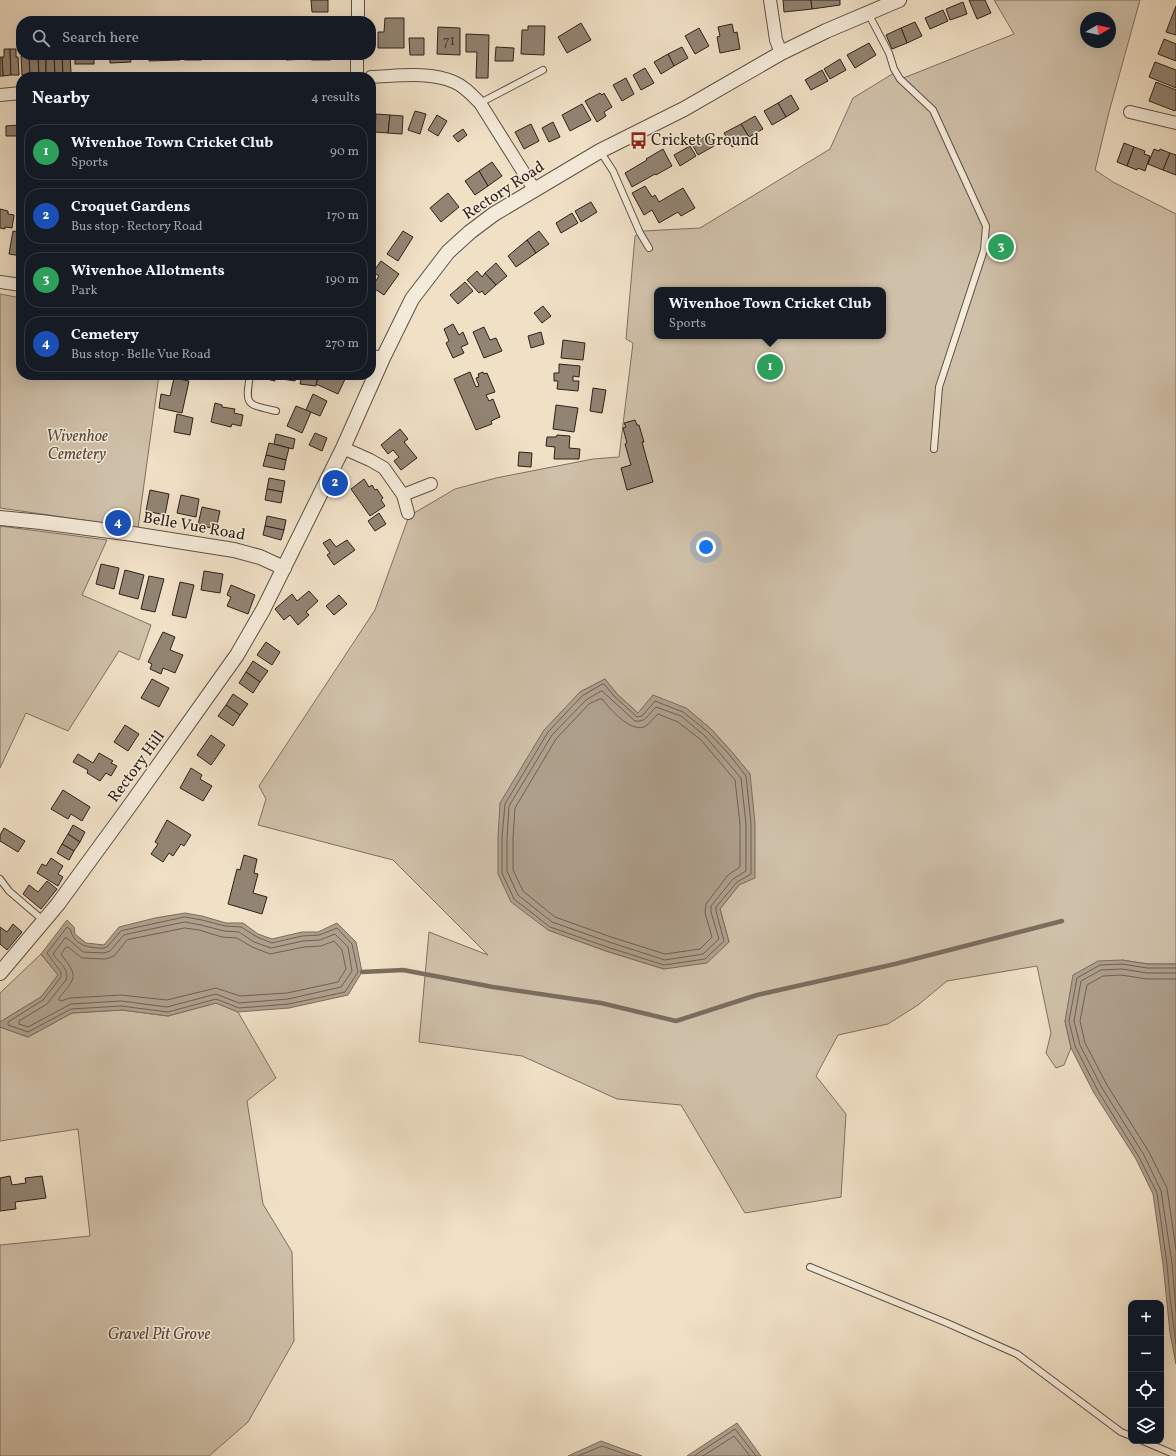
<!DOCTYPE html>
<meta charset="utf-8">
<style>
body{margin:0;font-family:Vollkorn,serif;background:#242831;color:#f1f3f6}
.controls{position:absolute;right:12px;bottom:12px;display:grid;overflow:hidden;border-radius:8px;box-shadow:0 4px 16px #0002}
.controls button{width:36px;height:36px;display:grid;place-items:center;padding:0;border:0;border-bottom:1px solid #363941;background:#171b24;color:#f1f3f6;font:20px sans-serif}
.compass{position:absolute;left:1080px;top:12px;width:36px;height:36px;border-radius:50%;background:#171b24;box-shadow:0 4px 16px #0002;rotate:81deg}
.you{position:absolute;left:706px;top:547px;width:14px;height:14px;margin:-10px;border:3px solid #fff;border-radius:50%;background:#1a73e8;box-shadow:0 0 0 6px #1a73e833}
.badge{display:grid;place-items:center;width:26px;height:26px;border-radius:50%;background:#c59692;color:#fff;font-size:13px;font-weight:700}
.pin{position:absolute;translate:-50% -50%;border:2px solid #fff;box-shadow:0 1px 4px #0006}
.popup{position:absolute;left:654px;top:287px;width:232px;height:52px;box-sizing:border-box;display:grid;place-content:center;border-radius:8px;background:#171b24;filter:drop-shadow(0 1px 3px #0005);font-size:13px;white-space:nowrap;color:#9ea1a6}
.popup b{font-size:15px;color:#f1f3f6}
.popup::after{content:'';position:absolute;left:50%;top:100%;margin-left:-8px;border:8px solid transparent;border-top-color:#171b24}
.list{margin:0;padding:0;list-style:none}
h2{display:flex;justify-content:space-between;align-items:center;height:52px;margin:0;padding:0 16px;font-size:17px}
h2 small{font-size:13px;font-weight:400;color:#9ea1a6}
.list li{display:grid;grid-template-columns:26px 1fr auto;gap:12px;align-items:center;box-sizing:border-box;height:56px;margin:0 8px 8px;padding:0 8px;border:1px solid #363941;border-radius:16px}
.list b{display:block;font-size:15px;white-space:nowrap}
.list p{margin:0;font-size:13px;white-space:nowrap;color:#9ea1a6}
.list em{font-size:13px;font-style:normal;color:#9ea1a6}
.icon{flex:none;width:22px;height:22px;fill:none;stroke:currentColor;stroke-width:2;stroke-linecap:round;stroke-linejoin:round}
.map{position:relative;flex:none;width:1176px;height:1456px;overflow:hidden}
.search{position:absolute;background:#171b24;box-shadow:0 4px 16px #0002;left:16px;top:16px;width:360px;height:44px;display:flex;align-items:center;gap:10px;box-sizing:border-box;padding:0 14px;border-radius:16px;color:#9ea1a6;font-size:15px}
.panel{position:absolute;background:#171b24;box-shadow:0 4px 16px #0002;left:16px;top:72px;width:360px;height:308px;border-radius:16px}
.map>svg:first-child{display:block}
.green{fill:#cfc0a9;stroke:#7e7062;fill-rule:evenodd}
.water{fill:#ae9f8c;stroke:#7a6d5e}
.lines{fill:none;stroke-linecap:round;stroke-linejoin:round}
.shore{stroke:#6e6053;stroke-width:1}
.stream{stroke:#7a6d5e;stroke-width:4.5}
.building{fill:#928473;stroke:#2d211a}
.service-casing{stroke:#5e5145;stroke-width:8}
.minor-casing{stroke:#5e5145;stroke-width:14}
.tertiary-casing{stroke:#5e5145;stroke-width:16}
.service{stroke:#f5ebda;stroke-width:6}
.minor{stroke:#f5ebda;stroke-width:12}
.tertiary{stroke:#f5ebda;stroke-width:14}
.labels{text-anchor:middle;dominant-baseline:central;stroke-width:3;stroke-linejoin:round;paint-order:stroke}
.number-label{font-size:14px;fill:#463a30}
.poi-label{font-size:16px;fill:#2d211a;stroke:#f5ebda;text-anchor:start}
.street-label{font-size:16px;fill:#2d211a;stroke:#f5ebda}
.park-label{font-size:16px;font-style:italic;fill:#56493e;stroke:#f5ebda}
</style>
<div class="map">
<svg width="1176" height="1456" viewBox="0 0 1176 1456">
<rect width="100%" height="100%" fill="#f0e0c6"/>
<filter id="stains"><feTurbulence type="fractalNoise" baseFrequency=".005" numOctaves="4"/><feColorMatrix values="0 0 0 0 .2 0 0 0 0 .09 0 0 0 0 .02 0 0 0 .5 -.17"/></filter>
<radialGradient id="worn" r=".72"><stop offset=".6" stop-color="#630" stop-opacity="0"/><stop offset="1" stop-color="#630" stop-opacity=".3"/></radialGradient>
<g class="green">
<path d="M994,0H1140L1109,112L1095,170L1113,182L1176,214V964H1148L1122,960L1065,1021L1071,1048L1064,1065L1056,1068L1046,1053L1051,1033L1037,966L947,981L918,1005L888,1024L838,1035L816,1076L846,1114L841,1197L745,1213L681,1105L617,1099L522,1056L419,1042L429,932L488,955L393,860L258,825L266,799L259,786L375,610L409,516L455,489L496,478L593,459L619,457L633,343L626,339L635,236L643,231L700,228L830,149L853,98L894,73L901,79L1014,34ZM1086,18H1110V42H1086ZM657,290H883V336H657ZM605,679L617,694L638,713L686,708L711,729L731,751L750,774L739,885L720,909L729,942L664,969L606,951L548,930L501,803L515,780L566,708L580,692Z"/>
<polygon points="0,294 21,298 21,375 159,375 138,528 0,508"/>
<polygon points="0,526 107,540 82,595 151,625 139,660 119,651 68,731 26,713 0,768"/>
<polygon points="41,954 58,975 41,997 0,1022 0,993"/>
<polygon points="216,1003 238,1012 276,1078 247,1101 263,1204 292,1252 294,1341 248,1422 209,1456 0,1456 0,1245 90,1236 78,1129 0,1141 0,1027 28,1037 72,1013 122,1010 168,1016"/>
</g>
<g class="water">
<polygon points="605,679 617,694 638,713 653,695 686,708 711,729 731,751 750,774 755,823 755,878 739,885 720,909 729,942 707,963 664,969 606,951 548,930 511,902 498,874 498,837 500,803 544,730 580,692"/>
<polygon points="185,913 202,916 226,923 243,923 258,934 272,939 302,932 318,932 337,923 356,942 362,972 348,995 289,1008 238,1012 216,1003 168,1016 122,1010 72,1013 28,1037 0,1027 0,1022 41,997 58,975 41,954 67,920 74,927 75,934 86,943 104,945 119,927 155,918"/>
<polygon points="1122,960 1148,964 1176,964 1176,1364 1170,1333 1163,1264 1153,1194 1136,1159 1094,1093 1071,1048 1065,1021 1073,975 1098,961"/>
<polygon points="737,1423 761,1456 687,1456"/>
<polygon points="601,1441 642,1456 568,1456"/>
</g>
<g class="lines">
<g class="shore">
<polygon points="603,684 605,685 614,696 637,717 642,716 655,701 683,712 708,732 728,753 746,776 751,824 751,874 737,882 716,907 716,911 724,941 705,959 664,965 607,947 550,927 514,899 502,873 502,837 505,804 548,732 582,696"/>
<path d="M602,691L635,721C646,723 649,713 656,707L681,716L705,736L741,778L746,824V871L733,879L711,906V912L719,939L703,954L665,960L609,942L552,922L518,895L507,871V838L509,806L552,735L586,700Z"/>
<path d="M600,699H602C610,709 630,732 644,727C650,724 653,718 658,714L678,722L701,740L735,780L740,824V867L728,875L706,904L705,913L712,937L700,949L665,954L611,937L555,917L523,891L513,870V838L515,808L556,739L589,704Z"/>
<path d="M185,917L202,920L225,926L241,927L257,937L272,943L302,936L319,935L337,928L352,944L358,972L345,992L289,1004L239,1008L216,999L168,1012L121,1006L71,1009L28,1032L8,1025V1022L43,1000L61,977V972L47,953L67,927L70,929C74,943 83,947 97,948C101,948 103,949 107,947L121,931Z"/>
<path d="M185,922L201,925L224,931L239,932L254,942L271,948L303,941L320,940L335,934L348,947L352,971L341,987L288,999L239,1003L216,994L167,1007L121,1001L71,1004L28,1027L19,1024V1021L47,1004L66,980C70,969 58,962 53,954L65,938H67L83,952L104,953L110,951L124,935Z"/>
<path d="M185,928L199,930L222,937L237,938L252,947L270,954L304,947L321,946L334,941L342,950L346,969L338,982L287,993L240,996L216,988L167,1000L121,995L70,998L61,1001L59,1000V998C77,976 78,977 61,954L66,947H68L82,958L106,959L114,956L127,940Z"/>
<polyline points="1176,968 1147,968 1122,964 1100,965 1077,978 1069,1021 1075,1046 1098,1091 1139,1157 1157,1193 1167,1264 1170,1298 1176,1344"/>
<polyline points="1176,973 1147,973 1122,969 1101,970 1081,981 1074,1021 1080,1045 1102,1088 1144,1155 1161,1191 1172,1263 1176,1311"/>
<polyline points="1176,979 1147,979 1121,975 1103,976 1087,985 1080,1021 1085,1043 1107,1085 1149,1152 1167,1188 1176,1250"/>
<polyline points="578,1456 602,1446 630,1456"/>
<polyline points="694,1456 735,1429 756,1456"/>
<polyline points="703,1456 734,1436 750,1456"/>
</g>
<polyline class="stream" points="362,972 403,970 493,987 601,1003 676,1021 757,995 895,964 1062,921"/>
</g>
<g class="building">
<polygon points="311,0 328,0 328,12 312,12"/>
<polygon points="783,0 811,0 812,9 784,12"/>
<polygon points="811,0 840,0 840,5 812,9"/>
<polygon points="969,0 985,0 991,13 977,19"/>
<polygon points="963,2 967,14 950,20 946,9"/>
<polygon points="1176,6 1176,35 1166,32"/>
<polygon points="943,10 948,21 930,29 925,18"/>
<polygon points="385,18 404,18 404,48 378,48 378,32 384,32"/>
<polygon points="915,22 922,36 907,43 901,28"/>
<polygon points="581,23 591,40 567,53 558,37"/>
<polygon points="732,24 734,33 737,32 740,49 720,53 717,37 720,36 718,27"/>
<polygon points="528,26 545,26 544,55 521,54 522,30 528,30"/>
<polygon points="438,27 460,28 460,55 437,54"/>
<polygon points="699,28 709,46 695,54 685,36"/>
<polygon points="901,28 907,43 892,49 886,35"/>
<polygon points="466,34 489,35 488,78 476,78 477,52 466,52"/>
<polygon points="409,38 424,38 424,55 410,55"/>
<polygon points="1164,39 1176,44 1176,61 1158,54"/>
<polygon points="869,43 876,55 855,68 847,55"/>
<polygon points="496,47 514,48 513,61 495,61"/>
<polygon points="682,47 688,58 674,66 668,54"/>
<polygon points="4,49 10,49 11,75 3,76 2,57 4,57"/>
<polygon points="10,49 16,49 16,57 18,57 19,75 11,75"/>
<polygon points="668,54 674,66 661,74 654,62"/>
<polygon points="23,55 29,55 30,75 22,75 21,56 23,56"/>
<polygon points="29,55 38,56 39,75 30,75"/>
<polygon points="39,55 46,55 46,74 39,75 38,56"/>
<polygon points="46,55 54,55 55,74 46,74"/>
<polygon points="54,55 62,55 63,74 55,74"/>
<polygon points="62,55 70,55 71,73 63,74"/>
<rect x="75" y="55" width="19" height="9"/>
<polygon points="110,55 130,55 131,62 110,63"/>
<polygon points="149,55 179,55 180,60 149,61"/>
<rect x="185" y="55" width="16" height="5"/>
<polygon points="285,55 306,55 307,59 286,60"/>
<rect x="312" y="55" width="18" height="5"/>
<polygon points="0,57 2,57 3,76 0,76"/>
<polygon points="840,59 846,70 830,79 824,69"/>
<polygon points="1155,62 1176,70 1176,88 1149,77"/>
<polygon points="645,68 654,83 641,90 633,75"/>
<polygon points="822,70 828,81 811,90 805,80"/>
<polygon points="626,78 634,94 622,101 613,85"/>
<polygon points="1156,82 1176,90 1176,108 1175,111 1149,101"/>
<polygon points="600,93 602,95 604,93 612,107 604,112 606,116 597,122 585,101"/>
<polygon points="791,95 799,109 786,117 778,103"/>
<polygon points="778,103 786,117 772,125 764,111"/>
<polygon points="582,104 591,120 570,131 562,115"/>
<polygon points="415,111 426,114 420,134 408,130"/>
<polygon points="376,114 390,115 388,133 375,132"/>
<polygon points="390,115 403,116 402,134 388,133"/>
<polygon points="437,115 447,121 438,136 428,130"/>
<polygon points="755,116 763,129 749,137 741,124"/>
<polygon points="19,122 21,122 21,143 19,143 18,136 6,136 6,126 19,125"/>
<polygon points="553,122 560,137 549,142 542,128"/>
<polygon points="531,124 539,141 524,149 515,132"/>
<polygon points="741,124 749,137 732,147 724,133"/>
<polygon points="463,129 467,135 458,142 453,136"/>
<polygon points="708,135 714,146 698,155 692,144"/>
<polygon points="1124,143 1134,147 1127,166 1117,162"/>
<polygon points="690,146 696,156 680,166 674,155"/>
<polygon points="1134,147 1145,151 1144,154 1150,156 1145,171 1138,168 1137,170 1127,166"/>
<polygon points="663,149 672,166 656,175 655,174 632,187 625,173 647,160 646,159"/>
<polygon points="1154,149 1159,151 1160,149 1170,153 1163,170 1148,164"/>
<polygon points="1170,153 1176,155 1176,175 1163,170"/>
<polygon points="492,162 502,176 488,186 479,171"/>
<polygon points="479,171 488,186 475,195 465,181"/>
<polygon points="645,186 652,197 655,195 659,202 683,188 695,208 681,216 678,212 659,223 652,210 644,215 632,193"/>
<polygon points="448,193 459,207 441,222 430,208"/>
<polygon points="591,202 597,212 581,222 575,211"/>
<polygon points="0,209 8,211 8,214 14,215 12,228 5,227 5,229 0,228"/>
<polygon points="572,213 578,223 561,233 556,223"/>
<polygon points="13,231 21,232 21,256 9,254"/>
<polygon points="403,231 413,237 398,261 387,254"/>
<polygon points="539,231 549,244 536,253 527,240"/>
<polygon points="527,240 536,253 516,267 508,256"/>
<polygon points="381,261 399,274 384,295 372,287 379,276 373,272"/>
<polygon points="496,263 507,276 496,285 485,273"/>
<polygon points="477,271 482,277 485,273 496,285 485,295 482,291 479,293 467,280"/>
<polygon points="465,282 473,291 458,304 450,295"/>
<polygon points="543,306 551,316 542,323 534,313"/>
<polygon points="453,324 459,335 463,332 468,344 461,347 464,353 453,358 446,343 449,341 444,329"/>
<polygon points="484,327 490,340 496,338 502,351 484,358 473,332"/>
<polygon points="541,332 544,344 531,348 528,336"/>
<polygon points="563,340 585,343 583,360 561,358"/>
<polygon points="559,364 580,366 579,377 573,376 573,381 579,381 578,391 557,389 558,381 554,381 554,373 559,373"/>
<polygon points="470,372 476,387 479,386 476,378 479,377 478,374 483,372 484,374 487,373 495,392 486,395 489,401 493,399 500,417 491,421 492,424 476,430 454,379"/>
<polygon points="262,375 318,375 316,386 300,384 301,380 296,379 295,381 275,378 275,381 262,378"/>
<polygon points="320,375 341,375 346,377 338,394 316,384"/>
<polygon points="174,378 189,381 182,413 159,408 161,394 170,396"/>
<polygon points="593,388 606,390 602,413 590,411"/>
<polygon points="313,394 327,401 320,416 306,410"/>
<polygon points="215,403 222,405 222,407 235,409 234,413 243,415 241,426 232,424 231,427 211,422"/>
<polygon points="556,405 578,408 574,432 553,429"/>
<polygon points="296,406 311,412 302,433 287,426"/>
<polygon points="177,414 193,418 190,435 174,432"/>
<polygon points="635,420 637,425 639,425 644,442 642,442 653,482 627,490 621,468 631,465 625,444 627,443 623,428 626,427 624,423"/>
<polygon points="400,429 408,439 404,442 417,458 401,470 394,461 399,457 393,450 388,454 381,445"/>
<polygon points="315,433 327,438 322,451 309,445"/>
<polygon points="276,434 295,439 293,449 274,444"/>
<polygon points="557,435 570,436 569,448 580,449 579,459 554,459 555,447 546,446 547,437 556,437"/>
<polygon points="269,443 289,448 286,460 266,455"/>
<polygon points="519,452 532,453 531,467 518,466"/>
<polygon points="266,455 286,460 284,470 263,466"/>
<polygon points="269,478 285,481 283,492 267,489"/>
<polygon points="364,479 369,487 372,485 375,490 377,489 383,498 381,500 385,506 370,516 351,489"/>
<polygon points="267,489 283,492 281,503 265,500"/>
<polygon points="150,490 169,494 165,515 146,511"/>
<polygon points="181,495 199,499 196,517 177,513"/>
<polygon points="202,507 220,511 216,529 198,525"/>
<polygon points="379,513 386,524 375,531 368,521"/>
<polygon points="267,516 286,520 284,530 265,526"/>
<polygon points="265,526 284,530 281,540 263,535"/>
<polygon points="330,539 336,547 347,540 355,550 334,565 327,555 330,553 323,543"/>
<polygon points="101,564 119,568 114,589 96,584"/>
<polygon points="125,570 144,575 138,599 119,594"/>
<polygon points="204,571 223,574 220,593 201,590"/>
<polygon points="149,576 164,579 155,612 141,609"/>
<polygon points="180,582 194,585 186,618 172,615"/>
<polygon points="231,585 255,595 248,614 227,606 231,597 227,595"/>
<polygon points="309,591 318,601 306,612 309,615 298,625 290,615 284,620 275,609 292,594 297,601"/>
<polygon points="339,595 347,604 334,615 326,606"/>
<polygon points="163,632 175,637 170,650 183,655 175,673 163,668 161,674 150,669 152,664 148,662"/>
<polygon points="266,642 280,652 272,665 257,655"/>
<polygon points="253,661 268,671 260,682 246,672"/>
<polygon points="246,672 260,682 253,693 239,683"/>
<polygon points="152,679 169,688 159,707 141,698"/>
<polygon points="233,694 248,704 240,715 226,705"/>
<polygon points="226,705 240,715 233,726 218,716"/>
<polygon points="125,725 139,734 128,751 114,742"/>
<polygon points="211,735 225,745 211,765 197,755"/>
<polygon points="99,753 113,761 111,763 117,766 111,776 106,773 100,781 87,773 88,770 73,762 78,754 93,763"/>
<polygon points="191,768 202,775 200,779 212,786 203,801 180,788"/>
<polygon points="63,790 90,807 82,821 71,814 68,819 51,809"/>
<polygon points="167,820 191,835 184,846 181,844 173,856 169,853 163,862 151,854 158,844 155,842"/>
<polygon points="73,825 85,832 80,842 68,834"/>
<polygon points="4,828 25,841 18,852 0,841 0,835"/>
<polygon points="68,834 80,842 74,851 62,844"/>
<polygon points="62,844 74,851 69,860 57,853"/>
<polygon points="244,855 257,859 254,873 258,874 253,893 267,897 262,914 228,904 237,869 240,870"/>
<polygon points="51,858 63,866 58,874 63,877 58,886 37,873 42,864 46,866"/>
<polygon points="47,881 57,889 41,909 23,894 29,885 38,892"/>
<polygon points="13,924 22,932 7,950 0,944 0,927 7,932"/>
<polygon points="10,1176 12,1185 26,1183 25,1178 42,1176 46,1198 15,1202 16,1209 0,1211 0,1178"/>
</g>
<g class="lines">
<defs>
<g id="service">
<polyline points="868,13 889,53 894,69 900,79 933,110 986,226 984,250 939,387 934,449"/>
<polyline points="480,103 543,70"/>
<polyline points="600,151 613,171 640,233 649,248"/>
<path d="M250,375C245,406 246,404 276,411"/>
<polyline points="0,879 9,891 44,921"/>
<polyline points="810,1267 947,1323 1017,1354 1121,1432 1131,1436"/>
<polyline points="1143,1441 1176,1455"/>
</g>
<g id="minor">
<polyline points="770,0 776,40 781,53"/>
<polyline points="358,21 358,0"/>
<polyline points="357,77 357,55"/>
<path d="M371,77C398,76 429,71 454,82C464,86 472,95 480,103L534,189"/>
<polyline points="0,95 21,93"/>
<polyline points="1130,112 1176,123"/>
<polyline points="0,282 21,285"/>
<polyline points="371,356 383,358"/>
<polyline points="343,448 370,460 384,468 403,495 408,513"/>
<polyline points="403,495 431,484"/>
</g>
<g id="tertiary">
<polyline points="0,518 41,522 133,534 234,550 260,557 284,568"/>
<polyline points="0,973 58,904 131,804 237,655 263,610 343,448 383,358 412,299 448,252 470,232 494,214 600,151 684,109 781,53 826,31 899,0"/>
</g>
</defs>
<use href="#service" class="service-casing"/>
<use href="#minor" class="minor-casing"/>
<use href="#tertiary" class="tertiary-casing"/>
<use href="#service" class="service"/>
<use href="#minor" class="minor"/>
<use href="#tertiary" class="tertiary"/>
</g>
<defs>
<symbol id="bus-bare" viewBox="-9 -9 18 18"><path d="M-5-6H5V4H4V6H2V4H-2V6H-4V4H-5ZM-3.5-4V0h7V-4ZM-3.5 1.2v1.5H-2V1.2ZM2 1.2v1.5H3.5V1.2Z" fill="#8f2418" stroke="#f5ebda" stroke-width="2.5" paint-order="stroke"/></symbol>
</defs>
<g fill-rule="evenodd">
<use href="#bus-bare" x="626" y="128" width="25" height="25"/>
</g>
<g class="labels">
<g class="number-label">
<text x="449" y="41">71</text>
</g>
<g class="poi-label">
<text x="651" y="141">Cricket Ground</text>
</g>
<g class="street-label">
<text transform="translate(504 191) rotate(-33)">Rectory Road</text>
<text transform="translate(194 527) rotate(10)">Belle Vue Road</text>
<text transform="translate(137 767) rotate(-54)">Rectory Hill</text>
</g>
<g class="park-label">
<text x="77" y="437">Wivenhoe<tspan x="77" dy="18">Cemetery</tspan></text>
<text x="159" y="1335">Gravel Pit Grove</text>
</g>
</g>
<rect width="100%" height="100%" filter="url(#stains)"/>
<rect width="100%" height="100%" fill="url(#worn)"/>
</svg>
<div class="controls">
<button>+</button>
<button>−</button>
<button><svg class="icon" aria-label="locate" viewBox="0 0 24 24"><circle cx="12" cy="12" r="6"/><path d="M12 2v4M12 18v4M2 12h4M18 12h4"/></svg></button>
<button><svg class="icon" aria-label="layers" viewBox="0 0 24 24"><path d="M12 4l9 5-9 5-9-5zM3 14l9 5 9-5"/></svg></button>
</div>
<svg class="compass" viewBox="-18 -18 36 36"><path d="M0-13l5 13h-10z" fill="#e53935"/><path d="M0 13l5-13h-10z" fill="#9ea1a6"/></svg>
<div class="you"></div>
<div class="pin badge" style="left:770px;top:367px;background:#2e9e5b">1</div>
<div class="popup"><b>Wivenhoe Town Cricket Club</b>Sports</div>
<div class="pin badge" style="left:335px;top:483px;background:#1a4fb4">2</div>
<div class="pin badge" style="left:1001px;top:247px;background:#2e9e5b">3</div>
<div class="pin badge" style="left:118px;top:523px;background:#1a4fb4">4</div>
<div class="search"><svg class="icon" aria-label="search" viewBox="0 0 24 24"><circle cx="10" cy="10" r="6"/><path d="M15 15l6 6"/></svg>Search here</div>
<section class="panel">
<h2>Nearby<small>4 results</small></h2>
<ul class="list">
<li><span class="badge" style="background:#2e9e5b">1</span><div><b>Wivenhoe Town Cricket Club</b><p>Sports</p></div><em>90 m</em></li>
<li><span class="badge" style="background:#1a4fb4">2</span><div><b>Croquet Gardens</b><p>Bus stop · Rectory Road</p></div><em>170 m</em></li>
<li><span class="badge" style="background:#2e9e5b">3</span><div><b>Wivenhoe Allotments</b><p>Park</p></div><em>190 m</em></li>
<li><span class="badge" style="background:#1a4fb4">4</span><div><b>Cemetery</b><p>Bus stop · Belle Vue Road</p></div><em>270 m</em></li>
</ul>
</section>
</div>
